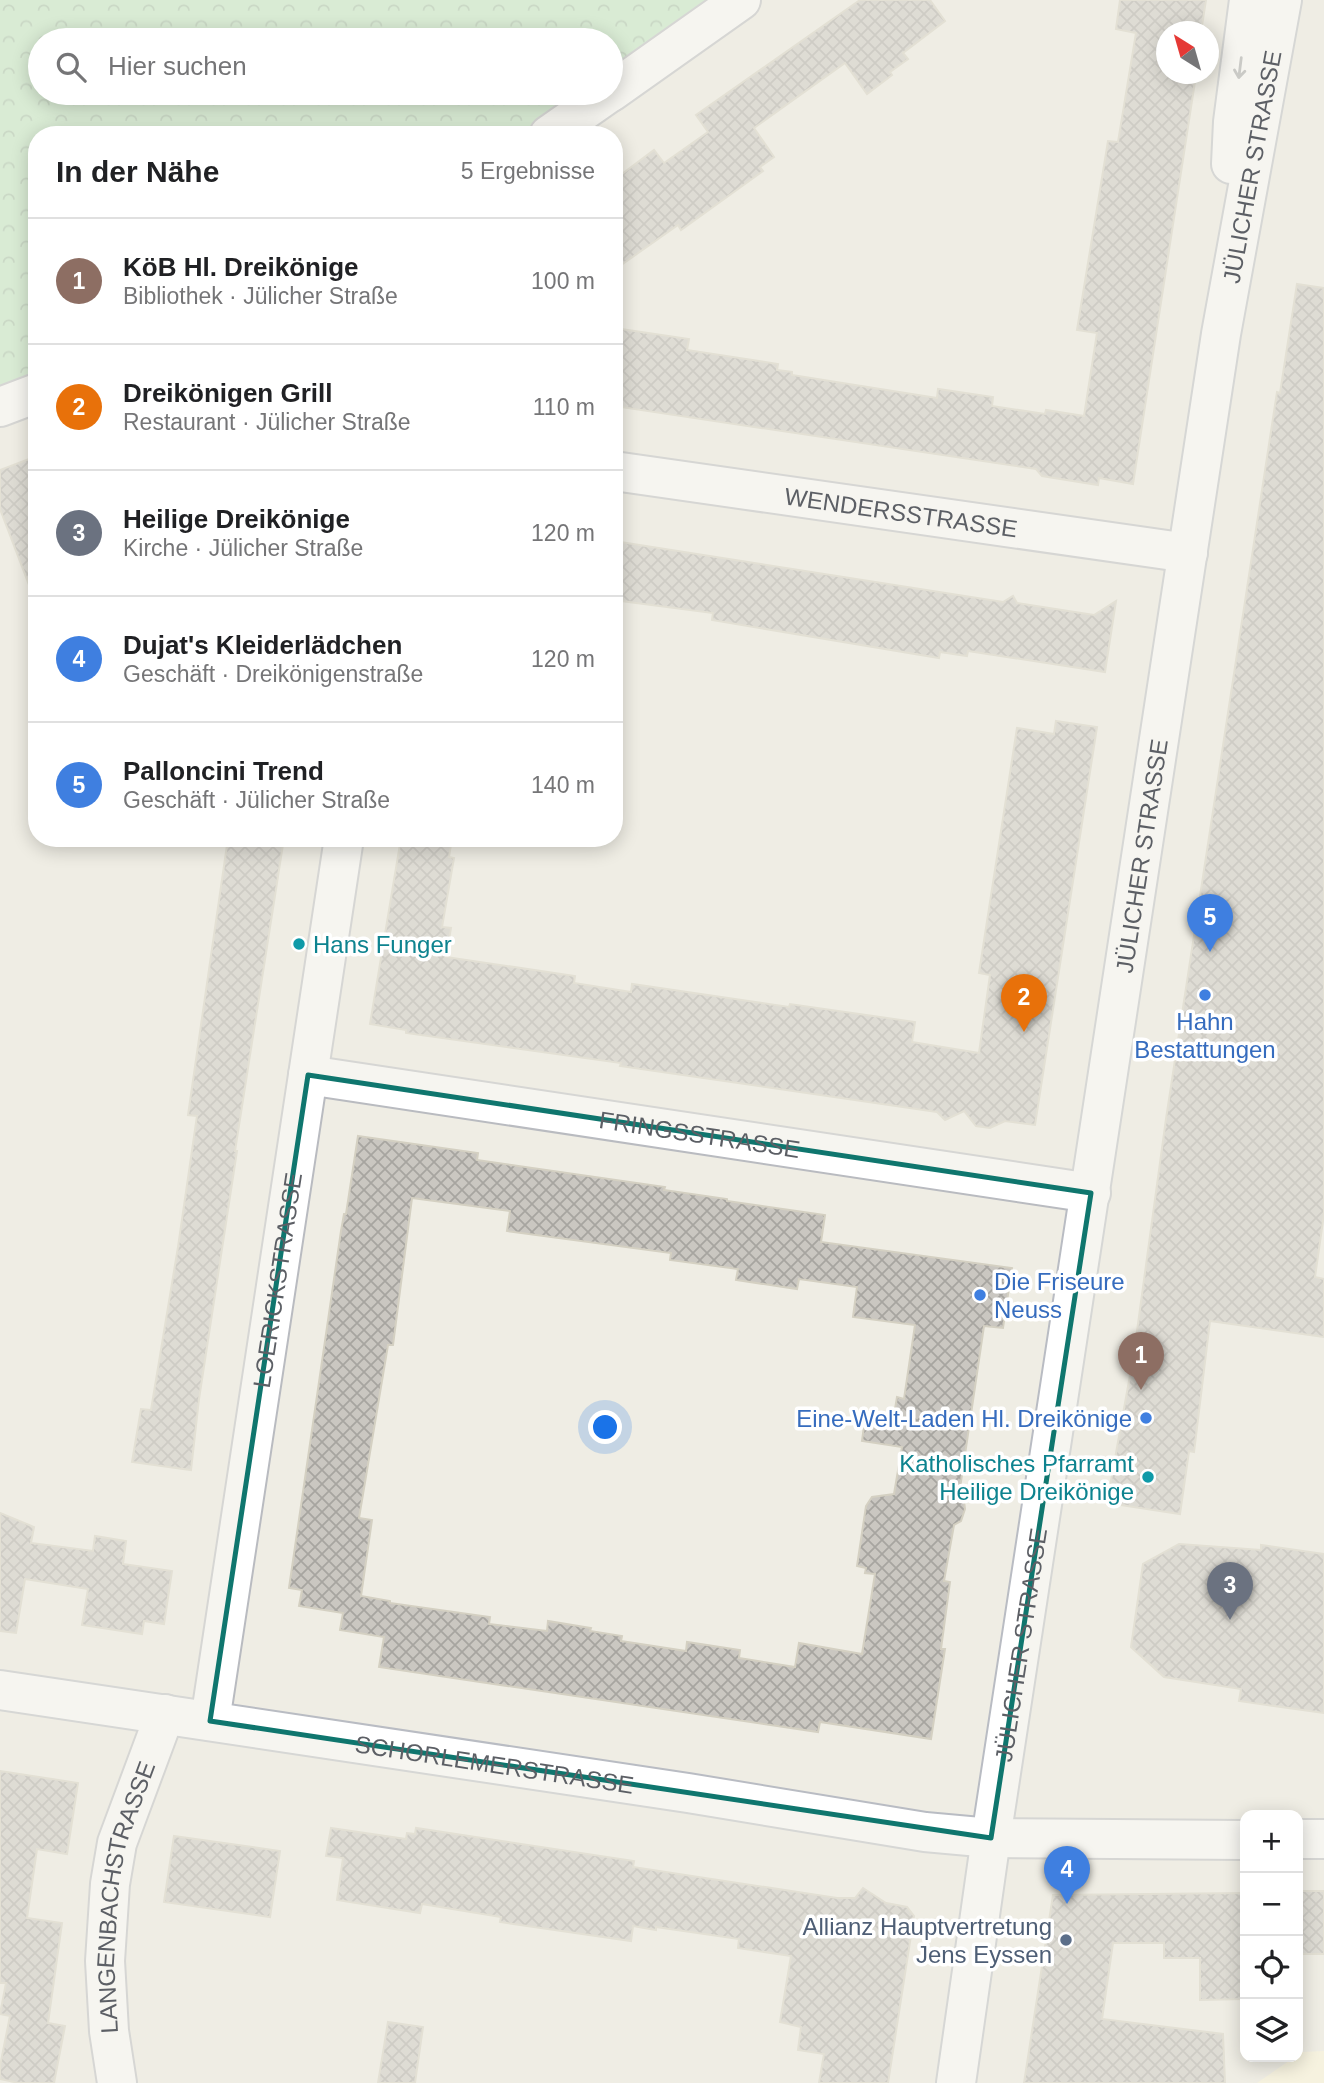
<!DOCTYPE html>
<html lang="de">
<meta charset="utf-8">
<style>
body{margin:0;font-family:Arial,sans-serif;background:#f6f6f6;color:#202124}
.controls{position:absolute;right:21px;bottom:21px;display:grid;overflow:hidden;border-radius:14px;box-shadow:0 4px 18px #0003}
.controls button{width:63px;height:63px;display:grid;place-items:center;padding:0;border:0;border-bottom:2px solid #e0e0e0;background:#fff;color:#202124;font:35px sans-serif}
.compass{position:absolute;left:1156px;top:21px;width:63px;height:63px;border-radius:50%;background:#fff;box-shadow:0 4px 18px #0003;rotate:323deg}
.you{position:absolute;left:606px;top:1428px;width:24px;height:24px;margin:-18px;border:5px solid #fff;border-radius:50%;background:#1a73e8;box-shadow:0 0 0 10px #1a73e833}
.badge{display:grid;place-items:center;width:46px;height:46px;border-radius:50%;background:#0f766e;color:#fff;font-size:23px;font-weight:700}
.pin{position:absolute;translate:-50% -58px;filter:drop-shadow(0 2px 4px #0008)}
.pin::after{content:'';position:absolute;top:37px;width:24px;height:21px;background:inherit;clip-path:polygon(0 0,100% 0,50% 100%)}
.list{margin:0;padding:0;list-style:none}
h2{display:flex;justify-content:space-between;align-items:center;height:91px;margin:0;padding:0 28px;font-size:30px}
h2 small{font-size:23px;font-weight:400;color:#757577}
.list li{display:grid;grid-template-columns:46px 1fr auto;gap:21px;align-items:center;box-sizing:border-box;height:126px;padding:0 28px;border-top:2px solid #e0e0e0}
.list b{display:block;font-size:26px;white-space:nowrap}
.list p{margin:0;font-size:23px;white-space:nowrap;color:#757577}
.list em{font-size:23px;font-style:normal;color:#757577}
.icon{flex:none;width:38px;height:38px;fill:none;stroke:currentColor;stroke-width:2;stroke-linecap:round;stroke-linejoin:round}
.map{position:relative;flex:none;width:1324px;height:2083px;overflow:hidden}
.search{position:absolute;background:#fff;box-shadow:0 4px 18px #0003;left:28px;top:28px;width:595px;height:77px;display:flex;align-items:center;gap:18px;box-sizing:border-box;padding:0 24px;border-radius:38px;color:#757577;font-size:26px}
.panel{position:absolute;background:#fff;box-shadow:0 4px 18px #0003;left:28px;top:126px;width:595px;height:721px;border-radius:28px}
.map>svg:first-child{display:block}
.commercial{fill:#fff9d9}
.park{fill:url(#park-crowns)}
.building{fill:url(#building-cross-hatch);stroke:#d4d0c2;stroke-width:2;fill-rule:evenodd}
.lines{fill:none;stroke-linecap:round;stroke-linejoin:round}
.minor-casing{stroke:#b9bbc0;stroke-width:42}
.tertiary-casing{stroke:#b9bbc0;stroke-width:42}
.secondary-casing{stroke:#b9bcc3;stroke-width:42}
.minor{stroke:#fff;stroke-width:38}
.tertiary{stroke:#fff;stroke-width:38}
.secondary{stroke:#fff;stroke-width:38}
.oneway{stroke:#9d9fa3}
.marked{fill:none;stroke:#0f766e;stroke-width:5;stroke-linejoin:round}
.culture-dot{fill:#0f9aa8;stroke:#fff;stroke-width:2.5}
.shop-dot{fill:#3f7fe0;stroke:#fff;stroke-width:2.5}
.service-dot{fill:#5c6f8a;stroke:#fff;stroke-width:2.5}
.labels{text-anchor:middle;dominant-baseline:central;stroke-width:7;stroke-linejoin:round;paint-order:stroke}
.street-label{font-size:24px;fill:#5c5f65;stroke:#fff}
.culture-label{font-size:24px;fill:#0d838f;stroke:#fff;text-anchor:start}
.shop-label{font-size:24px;fill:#366cbe;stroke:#fff}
.service-label{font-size:24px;fill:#4e5e75;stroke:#fff;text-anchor:end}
</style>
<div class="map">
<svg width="1324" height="2083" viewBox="0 0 1324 2083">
<defs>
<pattern id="park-crowns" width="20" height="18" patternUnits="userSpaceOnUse" patternTransform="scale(1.75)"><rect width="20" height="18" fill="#bfe8c2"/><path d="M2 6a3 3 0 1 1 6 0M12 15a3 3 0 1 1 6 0" fill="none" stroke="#9ebfa1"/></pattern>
<pattern id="building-cross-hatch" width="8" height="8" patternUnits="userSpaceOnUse" patternTransform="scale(1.75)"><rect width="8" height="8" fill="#cac7c1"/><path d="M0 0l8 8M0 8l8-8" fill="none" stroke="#a7a5a0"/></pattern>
</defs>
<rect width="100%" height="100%" fill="#efede4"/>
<polygon class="commercial" points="1324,2051 1324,2083 1257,2083 1302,2052"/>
<polygon class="park" points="0,0 723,0 611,80 611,40 40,40 40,93 592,93 533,135 37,135 37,378 0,392"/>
<g class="building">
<polygon points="860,0 930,0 945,21 903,53 908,59 890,72 892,75 867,94 845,63 754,128 774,157 760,167 763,171 681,230 678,225 614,270 614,180 654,150 664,163 708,132 696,115"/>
<polygon points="1120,0 1206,0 1201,32 1166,32 1166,74 1196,75 1133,484 1099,478 1098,485 1042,476 1036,469 614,406 614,328 689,339 687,350 778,364 777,370 792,372 792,375 937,398 938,389 993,397 992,406 1045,414 1046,410 1084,416 1097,333 1077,330 1108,141 1118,142 1136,33 1116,29"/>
<polygon points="1297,284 1324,288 1324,1214 1315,1277 1324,1279 1324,1337 1210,1321 1194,1452 1189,1451 1180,1514 1107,1503 1134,1353 1166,1119 1277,392 1280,393"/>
<polygon points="37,456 37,598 34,598 0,509 0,470"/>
<polygon points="614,541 1003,602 1013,596 1017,603 1094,615 1116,601 1105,672 968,651 967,656 940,652 939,658 712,620 713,613 614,600"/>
<polygon points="1056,721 1097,727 1035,1125 1005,1121 990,1128 976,1126 964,1111 945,1120 937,1112 662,1072 620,1066 621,1063 406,1033 406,1030 370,1024 401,838 452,838 449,857 454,858 442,927 451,928 446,957 575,976 574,983 631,992 632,984 789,1007 790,1004 915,1022 912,1042 979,1053 990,975 979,973 1017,728 1054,734"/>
<polygon points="228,838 284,838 235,1151 237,1151 199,1399 191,1470 132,1462 141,1409 151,1410 178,1247 197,1116 188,1115"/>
<path d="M358,1136L478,1153L477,1160L665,1187L664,1190L727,1199V1201L825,1215L821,1242L1012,1268L1003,1328L984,1326L959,1495L964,1501L965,1509L961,1521L954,1525L944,1581L950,1582L941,1649H945L931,1739L820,1722L818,1732L379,1667L384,1637L340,1630L343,1613L299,1606L302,1590L289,1588L341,1231L344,1214H346ZM412,1198L510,1211L507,1231L671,1253L670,1260L738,1269L736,1280L797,1289L799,1279L857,1287L853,1317L915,1325L904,1399L897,1397L894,1415L866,1411L862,1441L902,1447L894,1494L872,1497L866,1506L857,1566L866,1568L865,1573L875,1574L862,1654L799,1643L795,1667L739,1658L740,1650L687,1642L686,1651L621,1641L622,1636L590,1631L591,1628L548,1621L547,1631L489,1624L490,1617L390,1603V1601L361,1596L372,1520L359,1518L388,1345H393Z"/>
<polygon points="0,1513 34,1527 31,1543 93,1551 95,1536 126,1541 123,1564 172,1571 164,1624 144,1621 142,1634 82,1625 88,1589 25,1579 16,1633 0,1631"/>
<polygon points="1179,1544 1261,1550 1261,1545 1324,1554 1324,1713 1239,1701 1241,1689 1164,1677 1131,1647 1143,1564"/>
<polygon points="0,1771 78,1783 67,1854 37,1849 27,1918 62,1923 48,2023 65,2026 54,2083 19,2083 0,2079 0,2066 10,2016 0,2014 6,1983 0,1983"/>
<polygon points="331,1828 406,1839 407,1833 415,1834 416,1828 634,1861 633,1867 837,1898 855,1898 863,1888 886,1903 907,1907 914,1916 888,2083 819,2083 824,2054 798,2050 801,2027 780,2022 791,1956 738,1948 739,1939 656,1927 656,1930 633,1926 631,1941 500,1922 501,1917 422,1904 420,1913 337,1900 343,1858 326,1856"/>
<polygon points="174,1836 280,1851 270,1917 164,1902"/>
<rect x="1298" y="1891" width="26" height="63"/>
<polygon points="1245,1893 1245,1999 1200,2000 1200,1958 1164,1958 1164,1943 1113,1943 1102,2019 1223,2034 1225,2083 1024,2083 1053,1895"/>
<polygon points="388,2022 423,2027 415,2083 378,2083"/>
</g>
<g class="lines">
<defs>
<g id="minor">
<polyline points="611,92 741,0"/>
<polyline points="549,135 609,93"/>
<polyline points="0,407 37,393"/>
<path id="s1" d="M614,471L1188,553"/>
<path id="s2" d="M308,1075L1091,1193"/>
<path id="s3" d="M210,1721L344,838"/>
<path id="s4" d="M117,2083L109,2031L105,1961L110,1884L117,1843L165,1714"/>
</g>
<g id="tertiary">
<polyline points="991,1838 1245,1840"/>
<polyline points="1298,1839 1324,1839"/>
</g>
<g id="secondary">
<polyline points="1231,164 1233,122 1249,0"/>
<path id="s5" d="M0,1690L688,1793L925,1832L991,1838"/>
<path id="s6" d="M956,2083L991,1838L1221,334L1282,0"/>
</g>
</defs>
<use href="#minor" class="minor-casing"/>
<use href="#tertiary" class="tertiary-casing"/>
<use href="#secondary" class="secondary-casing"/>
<use href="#minor" class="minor"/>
<use href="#tertiary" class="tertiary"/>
<use href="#secondary" class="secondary"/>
</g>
<defs><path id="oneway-shaft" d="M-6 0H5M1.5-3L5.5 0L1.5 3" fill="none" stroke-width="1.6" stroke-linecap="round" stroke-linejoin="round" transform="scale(1.75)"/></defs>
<use class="oneway" href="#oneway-shaft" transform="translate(1240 68) rotate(97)"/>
<path d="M0 0H1324V2083H0ZM308,1075L1091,1193L991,1838L210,1721Z" fill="#efede4" fill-opacity=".55" fill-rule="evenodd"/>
<path class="marked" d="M308,1075L1091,1193L991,1838L210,1721Z"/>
<g class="culture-dot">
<circle cx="299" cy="944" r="7"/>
<circle cx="1148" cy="1477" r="7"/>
</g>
<g class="shop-dot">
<circle cx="1205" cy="995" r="7"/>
<circle cx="980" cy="1295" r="7"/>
<circle cx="1146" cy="1418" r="7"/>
</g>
<circle class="service-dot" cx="1066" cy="1940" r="7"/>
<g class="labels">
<g class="street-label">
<text stroke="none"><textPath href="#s6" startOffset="1939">JÜLICHER STRASSE</textPath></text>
<text stroke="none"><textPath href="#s1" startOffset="290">WENDERSSTRASSE</textPath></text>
<text stroke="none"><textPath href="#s6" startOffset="1241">JÜLICHER STRASSE</textPath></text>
<text stroke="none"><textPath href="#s2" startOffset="396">FRINGSSTRASSE</textPath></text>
<text stroke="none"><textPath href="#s3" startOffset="446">LOERICKSTRASSE</textPath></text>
<text stroke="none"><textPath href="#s6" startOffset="443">JÜLICHER STRASSE</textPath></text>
<text stroke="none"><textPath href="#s5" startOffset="500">SCHORLEMERSTRASSE</textPath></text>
<text stroke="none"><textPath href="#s4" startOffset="189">LANGENBACHSTRASSE</textPath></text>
</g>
<g class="culture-label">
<text x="313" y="944">Hans Funger</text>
<text x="1134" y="1463" text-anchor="end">Katholisches Pfarramt<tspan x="1134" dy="28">Heilige Dreikönige</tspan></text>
</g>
<g class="shop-label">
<text x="1205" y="1021">Hahn<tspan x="1205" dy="28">Bestattungen</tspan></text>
<text x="994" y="1281" text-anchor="start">Die Friseure<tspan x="994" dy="28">Neuss</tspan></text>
<text x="1132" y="1418" text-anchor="end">Eine-Welt-Laden Hl. Dreikönige</text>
</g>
<g class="service-label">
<text x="1052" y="1926">Allianz Hauptvertretung<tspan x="1052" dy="28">Jens Eyssen</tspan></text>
</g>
</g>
</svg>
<div class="controls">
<button>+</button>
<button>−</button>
<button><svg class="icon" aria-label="locate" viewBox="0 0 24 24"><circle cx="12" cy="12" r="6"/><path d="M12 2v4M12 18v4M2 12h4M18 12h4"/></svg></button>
<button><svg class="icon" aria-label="layers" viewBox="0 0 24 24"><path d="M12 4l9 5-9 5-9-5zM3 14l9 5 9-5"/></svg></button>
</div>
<svg class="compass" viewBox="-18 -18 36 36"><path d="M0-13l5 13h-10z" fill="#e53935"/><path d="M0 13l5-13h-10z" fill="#757577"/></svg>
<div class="you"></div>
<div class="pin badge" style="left:1141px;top:1390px;background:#8d6e63">1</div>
<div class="pin badge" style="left:1024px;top:1032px;background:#e8710a">2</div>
<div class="pin badge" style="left:1230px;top:1620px;background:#6b7280">3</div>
<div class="pin badge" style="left:1067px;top:1904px;background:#3f7fe0">4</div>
<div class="pin badge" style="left:1210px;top:952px;background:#3f7fe0">5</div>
<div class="search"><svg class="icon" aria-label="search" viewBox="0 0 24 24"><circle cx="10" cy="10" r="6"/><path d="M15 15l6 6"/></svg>Hier suchen</div>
<section class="panel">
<h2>In der Nähe<small>5 Ergebnisse</small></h2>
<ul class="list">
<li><span class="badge" style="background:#8d6e63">1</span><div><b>KöB Hl. Dreikönige</b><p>Bibliothek · Jülicher Straße</p></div><em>100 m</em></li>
<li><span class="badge" style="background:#e8710a">2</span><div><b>Dreikönigen Grill</b><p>Restaurant · Jülicher Straße</p></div><em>110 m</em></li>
<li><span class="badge" style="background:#6b7280">3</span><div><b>Heilige Dreikönige</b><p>Kirche · Jülicher Straße</p></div><em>120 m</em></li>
<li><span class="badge" style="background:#3f7fe0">4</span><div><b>Dujat's Kleiderlädchen</b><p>Geschäft · Dreikönigenstraße</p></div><em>120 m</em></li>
<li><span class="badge" style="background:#3f7fe0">5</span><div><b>Palloncini Trend</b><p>Geschäft · Jülicher Straße</p></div><em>140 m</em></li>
</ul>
</section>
</div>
